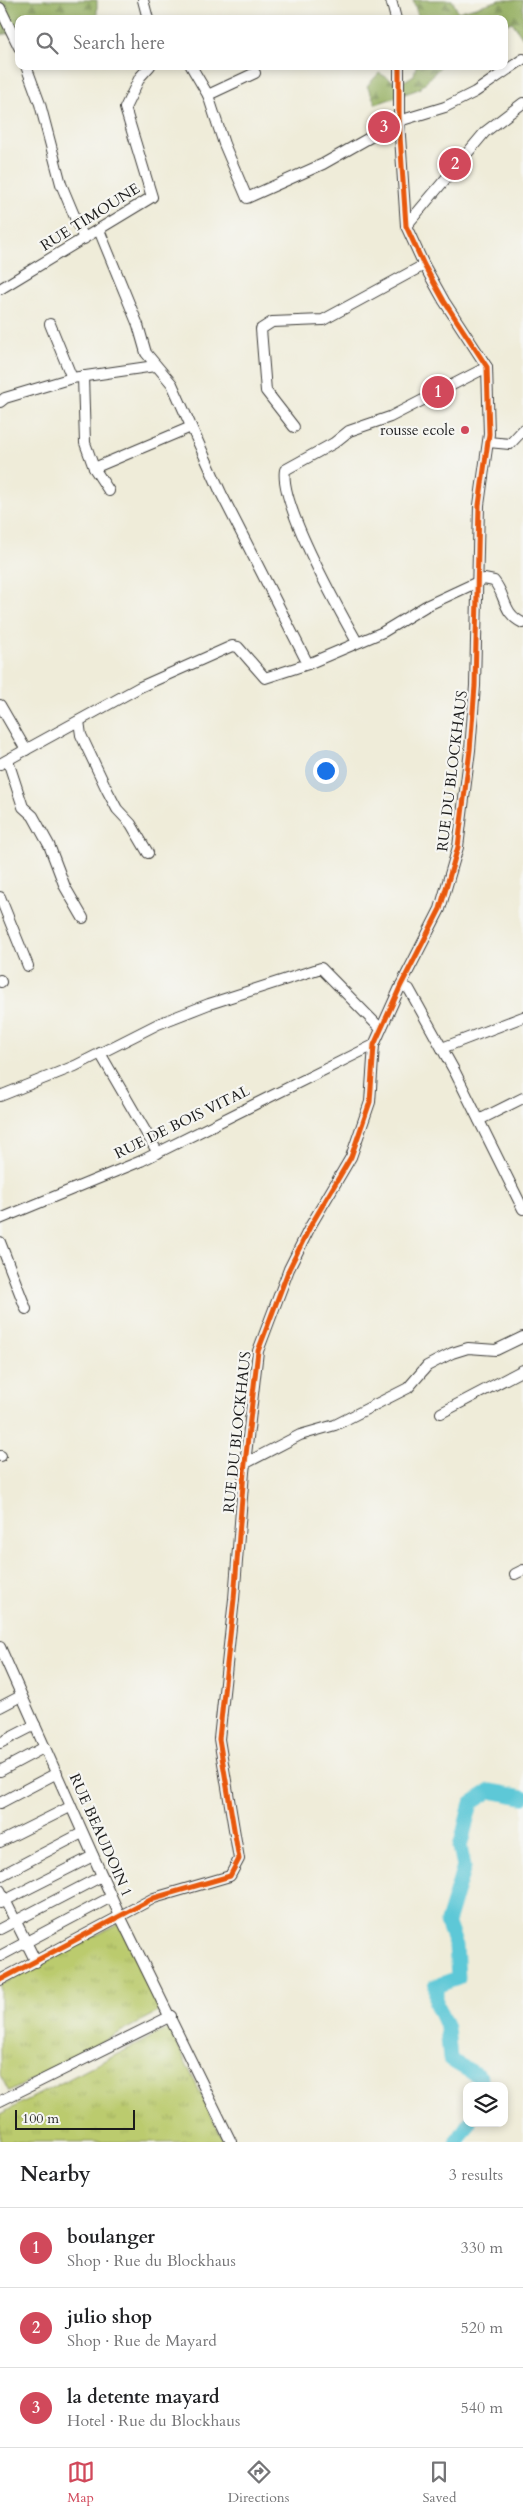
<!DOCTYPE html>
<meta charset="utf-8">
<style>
body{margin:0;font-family:Cardo,serif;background:#f6f6f6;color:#202124}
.controls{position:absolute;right:15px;bottom:15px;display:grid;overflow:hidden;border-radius:10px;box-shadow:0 2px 8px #0003}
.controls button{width:45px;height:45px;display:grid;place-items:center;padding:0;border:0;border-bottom:1px solid #e0e0e0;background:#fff;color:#202124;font:25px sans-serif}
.scale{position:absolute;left:15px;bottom:12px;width:120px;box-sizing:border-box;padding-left:5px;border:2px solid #1c1c1c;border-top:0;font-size:14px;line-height:18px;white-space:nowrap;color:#1c1c1c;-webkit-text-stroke:4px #f6f6f2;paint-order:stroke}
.you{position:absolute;left:325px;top:770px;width:18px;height:18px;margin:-12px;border:4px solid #fff;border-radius:50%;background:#1a73e8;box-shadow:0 0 0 8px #1a73e833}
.badge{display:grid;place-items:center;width:32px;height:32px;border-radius:50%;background:#d1495b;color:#fff;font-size:16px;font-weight:700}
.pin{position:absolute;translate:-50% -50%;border:2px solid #fff;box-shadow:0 1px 5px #0006}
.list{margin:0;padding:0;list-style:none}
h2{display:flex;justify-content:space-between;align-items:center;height:65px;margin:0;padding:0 20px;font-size:21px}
h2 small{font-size:16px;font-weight:400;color:#757577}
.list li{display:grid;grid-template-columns:32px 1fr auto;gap:15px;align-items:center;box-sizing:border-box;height:80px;padding:0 20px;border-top:1px solid #e0e0e0}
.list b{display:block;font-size:19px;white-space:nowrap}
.list p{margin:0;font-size:16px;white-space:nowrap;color:#757577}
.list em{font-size:16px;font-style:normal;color:#757577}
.icon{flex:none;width:28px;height:28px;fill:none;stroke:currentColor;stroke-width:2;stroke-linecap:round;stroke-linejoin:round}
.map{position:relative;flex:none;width:523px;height:2142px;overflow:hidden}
.search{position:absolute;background:#fff;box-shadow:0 2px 8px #0003;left:15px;right:15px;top:15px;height:55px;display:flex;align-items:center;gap:12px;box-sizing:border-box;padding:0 18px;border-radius:10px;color:#757577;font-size:19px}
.sheet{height:305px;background:#fff}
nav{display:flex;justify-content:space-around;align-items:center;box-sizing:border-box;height:70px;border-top:1px solid #e0e0e0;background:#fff;font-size:14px;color:#757577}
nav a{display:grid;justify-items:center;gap:2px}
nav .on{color:#d1495b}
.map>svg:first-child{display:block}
.grass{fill:url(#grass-tufts);stroke:#6c7445}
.forest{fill:url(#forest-firs);stroke:#58663e}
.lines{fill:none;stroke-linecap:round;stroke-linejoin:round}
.river{stroke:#5dc8d7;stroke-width:15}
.street-casing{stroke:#3c3b38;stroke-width:12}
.street{stroke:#fff;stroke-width:10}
.cycleway-casing{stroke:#f6f6f2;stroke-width:8}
.cycleway{stroke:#e8590c;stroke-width:5}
.poi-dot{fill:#d1495b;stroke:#f6f6f2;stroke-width:2}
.labels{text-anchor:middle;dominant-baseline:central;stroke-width:4.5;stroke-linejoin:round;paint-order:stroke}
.street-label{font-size:15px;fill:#1c1c1c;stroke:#f6f6f2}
.poi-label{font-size:15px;fill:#1c1c1c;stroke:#f6f6f2;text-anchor:end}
</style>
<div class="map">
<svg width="523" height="2142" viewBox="0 0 523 2142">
<defs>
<pattern id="grass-tufts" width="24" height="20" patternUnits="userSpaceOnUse" patternTransform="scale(1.25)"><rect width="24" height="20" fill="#bbcb6e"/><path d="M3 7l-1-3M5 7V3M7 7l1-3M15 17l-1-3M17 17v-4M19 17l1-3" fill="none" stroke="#a0ae5f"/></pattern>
<pattern id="forest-firs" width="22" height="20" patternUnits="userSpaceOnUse" patternTransform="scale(1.25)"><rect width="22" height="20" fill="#94af61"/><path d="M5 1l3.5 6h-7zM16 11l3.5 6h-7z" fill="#788e4f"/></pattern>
</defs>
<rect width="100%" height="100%" fill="#f6f6f2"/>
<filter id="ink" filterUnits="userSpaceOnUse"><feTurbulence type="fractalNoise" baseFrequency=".02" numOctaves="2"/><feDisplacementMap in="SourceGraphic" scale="10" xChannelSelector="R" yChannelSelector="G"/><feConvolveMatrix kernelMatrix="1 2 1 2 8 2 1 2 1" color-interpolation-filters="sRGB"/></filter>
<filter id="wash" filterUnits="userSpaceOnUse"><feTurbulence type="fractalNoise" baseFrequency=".0096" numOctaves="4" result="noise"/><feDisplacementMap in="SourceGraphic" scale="20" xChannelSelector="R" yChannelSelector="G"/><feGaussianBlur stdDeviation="1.12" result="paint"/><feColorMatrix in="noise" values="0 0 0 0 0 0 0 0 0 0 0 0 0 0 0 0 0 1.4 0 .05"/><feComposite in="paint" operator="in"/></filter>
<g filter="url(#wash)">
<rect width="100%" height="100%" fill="#efecd9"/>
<g class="grass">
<polygon points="120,1923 162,2010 9,2092 0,2075 0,1985"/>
<polygon points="169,2028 224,2142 0,2142 0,2114"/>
</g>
<g class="forest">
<polygon points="0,0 97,0 97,19 19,19 19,32 0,35"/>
<polygon points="413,0 452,0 458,12 500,0 523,0 523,38 512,22 504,25 504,19 419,19"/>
<polygon points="416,66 441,66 419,89 376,104 367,86 379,73 399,84 414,75"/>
</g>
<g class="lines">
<g class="river">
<path d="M480,2086L481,2078C471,2070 460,2067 450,2059L447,2028L436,2004V1986L458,1978L456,1946L447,1922L464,1867L460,1847L471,1803L490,1791L523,1797"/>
<polyline points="457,2142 469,2123"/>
</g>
</g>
</g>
<g filter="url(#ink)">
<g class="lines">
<defs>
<g id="street">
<polyline points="143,0 148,19"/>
<polyline points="391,0 396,19"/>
<polyline points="0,8 19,47"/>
<polyline points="26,66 40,104 61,184 84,239"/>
<polyline points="191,66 208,95 224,144 247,198 323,164 399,121 445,107 475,92 523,59"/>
<polyline points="208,95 255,73"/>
<polyline points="406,226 485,132 523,103"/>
<polyline points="99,230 138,325 146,353 172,384 221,493 308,664"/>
<polyline points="0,289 152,197 125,108 140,77 150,66"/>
<polyline points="50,324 72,378"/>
<polyline points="83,376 85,443 94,468 109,491"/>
<polyline points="0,402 5,398 72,378 155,366"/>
<polyline points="294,427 266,391 261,329 272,322 323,320 424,265"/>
<polyline points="488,442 510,444 523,430"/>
<polyline points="94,468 191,427"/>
<path d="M357,642C339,610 279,503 285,470L334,443L349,431L390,417L487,367"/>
<polyline points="0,705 26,750"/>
<polyline points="79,721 81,735 107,790 117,809 131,824 148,853"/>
<polyline points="8,761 23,807 33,816 49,845 65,887 83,918"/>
<path d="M0,764L140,687L232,646L238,647L265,678L308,664L383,632L426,606L484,579L494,581C507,597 502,613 523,623"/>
<polyline points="0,897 28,966"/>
<polyline points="0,980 1,982"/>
<polyline points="401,985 409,989 455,1072 523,1209"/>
<polyline points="442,1048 523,1017"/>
<polyline points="100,1053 158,1153"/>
<polyline points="0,1096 75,1066 158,1024 209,1004 321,968 381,1029"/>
<polyline points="479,1120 523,1098"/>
<polyline points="0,1219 141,1161 374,1045"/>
<polyline points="0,1242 26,1309"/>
<polyline points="441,1413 523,1370"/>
<polyline points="0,1456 1,1456"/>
<polyline points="244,1464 300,1435 335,1425 408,1388 427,1366 452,1353 468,1348 496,1350 523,1337"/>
<polyline points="515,1574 523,1570"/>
<polyline points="0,1647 120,1916 231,2142"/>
<polyline points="0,1707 21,1696"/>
<polyline points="0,1743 35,1725"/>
<polyline points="0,1771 45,1747"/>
<polyline points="0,1803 57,1773"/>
<polyline points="0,1842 70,1807"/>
<polyline points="0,1876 82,1833"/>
<polyline points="0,1890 36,1962"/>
<polyline points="0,1903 93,1856"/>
<polyline points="0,1929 102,1876"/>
<polyline points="0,1956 111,1897"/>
<polyline points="0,1980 154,1898 230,1876 239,1859 219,1739 234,1599 244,1472 258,1351 289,1269 311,1225 351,1157 370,1102 374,1045 401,985 440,909 458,847 470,750 475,686 479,505 489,434 487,367 444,301 424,265 406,226 399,121 399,66"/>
<polyline points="0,2101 171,2016"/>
</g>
</defs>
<use href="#street" class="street-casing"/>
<use href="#street" class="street"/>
<defs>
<polyline id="cycleway" points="0,1980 154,1898 230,1876 239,1859 219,1739 234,1599 244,1472 258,1351 289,1269 311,1225 351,1157 370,1102 374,1045 401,985 440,909 458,847 470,750 475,686 479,505 489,434 487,367 444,301 424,265 406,226 399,121 399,66"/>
</defs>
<use href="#cycleway" class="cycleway-casing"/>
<use href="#cycleway" class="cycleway"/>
</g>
</g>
<circle class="poi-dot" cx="465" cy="430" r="5"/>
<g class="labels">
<g class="street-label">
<text transform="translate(90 217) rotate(-32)">RUE TIMOUNE</text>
<text transform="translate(452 771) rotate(-83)">RUE DU BLOCKHAUS</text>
<text transform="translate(182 1122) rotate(-26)">RUE DE BOIS VITAL</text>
<text transform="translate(237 1432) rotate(-84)">RUE DU BLOCKHAUS</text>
<text transform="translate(101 1835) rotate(66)">RUE BEAUDOIN 1</text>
</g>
<g class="poi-label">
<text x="455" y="430">rousse ecole</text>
</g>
</g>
</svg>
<div class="controls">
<button><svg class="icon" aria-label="layers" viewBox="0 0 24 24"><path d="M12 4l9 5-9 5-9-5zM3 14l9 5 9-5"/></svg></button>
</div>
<div class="scale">100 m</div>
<div class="you"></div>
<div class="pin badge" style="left:438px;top:392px">1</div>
<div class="pin badge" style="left:455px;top:164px">2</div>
<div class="pin badge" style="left:384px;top:127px">3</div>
<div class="search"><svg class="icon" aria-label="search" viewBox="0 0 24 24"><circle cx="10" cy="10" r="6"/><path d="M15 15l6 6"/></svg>Search here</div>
</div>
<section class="sheet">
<h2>Nearby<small>3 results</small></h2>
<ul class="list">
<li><span class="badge">1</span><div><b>boulanger</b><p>Shop · Rue du Blockhaus</p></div><em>330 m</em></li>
<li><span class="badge">2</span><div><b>julio shop</b><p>Shop · Rue de Mayard</p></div><em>520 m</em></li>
<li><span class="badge">3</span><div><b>la detente mayard</b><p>Hotel · Rue du Blockhaus</p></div><em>540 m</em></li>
</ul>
</section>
<nav>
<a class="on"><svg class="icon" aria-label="map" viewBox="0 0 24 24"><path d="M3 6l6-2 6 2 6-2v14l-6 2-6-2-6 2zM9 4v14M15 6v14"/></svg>Map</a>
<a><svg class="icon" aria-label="directions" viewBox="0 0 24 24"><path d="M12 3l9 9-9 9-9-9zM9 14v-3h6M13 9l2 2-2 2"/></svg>Directions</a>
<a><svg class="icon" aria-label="saved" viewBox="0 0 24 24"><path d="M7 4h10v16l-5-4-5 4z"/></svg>Saved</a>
</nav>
